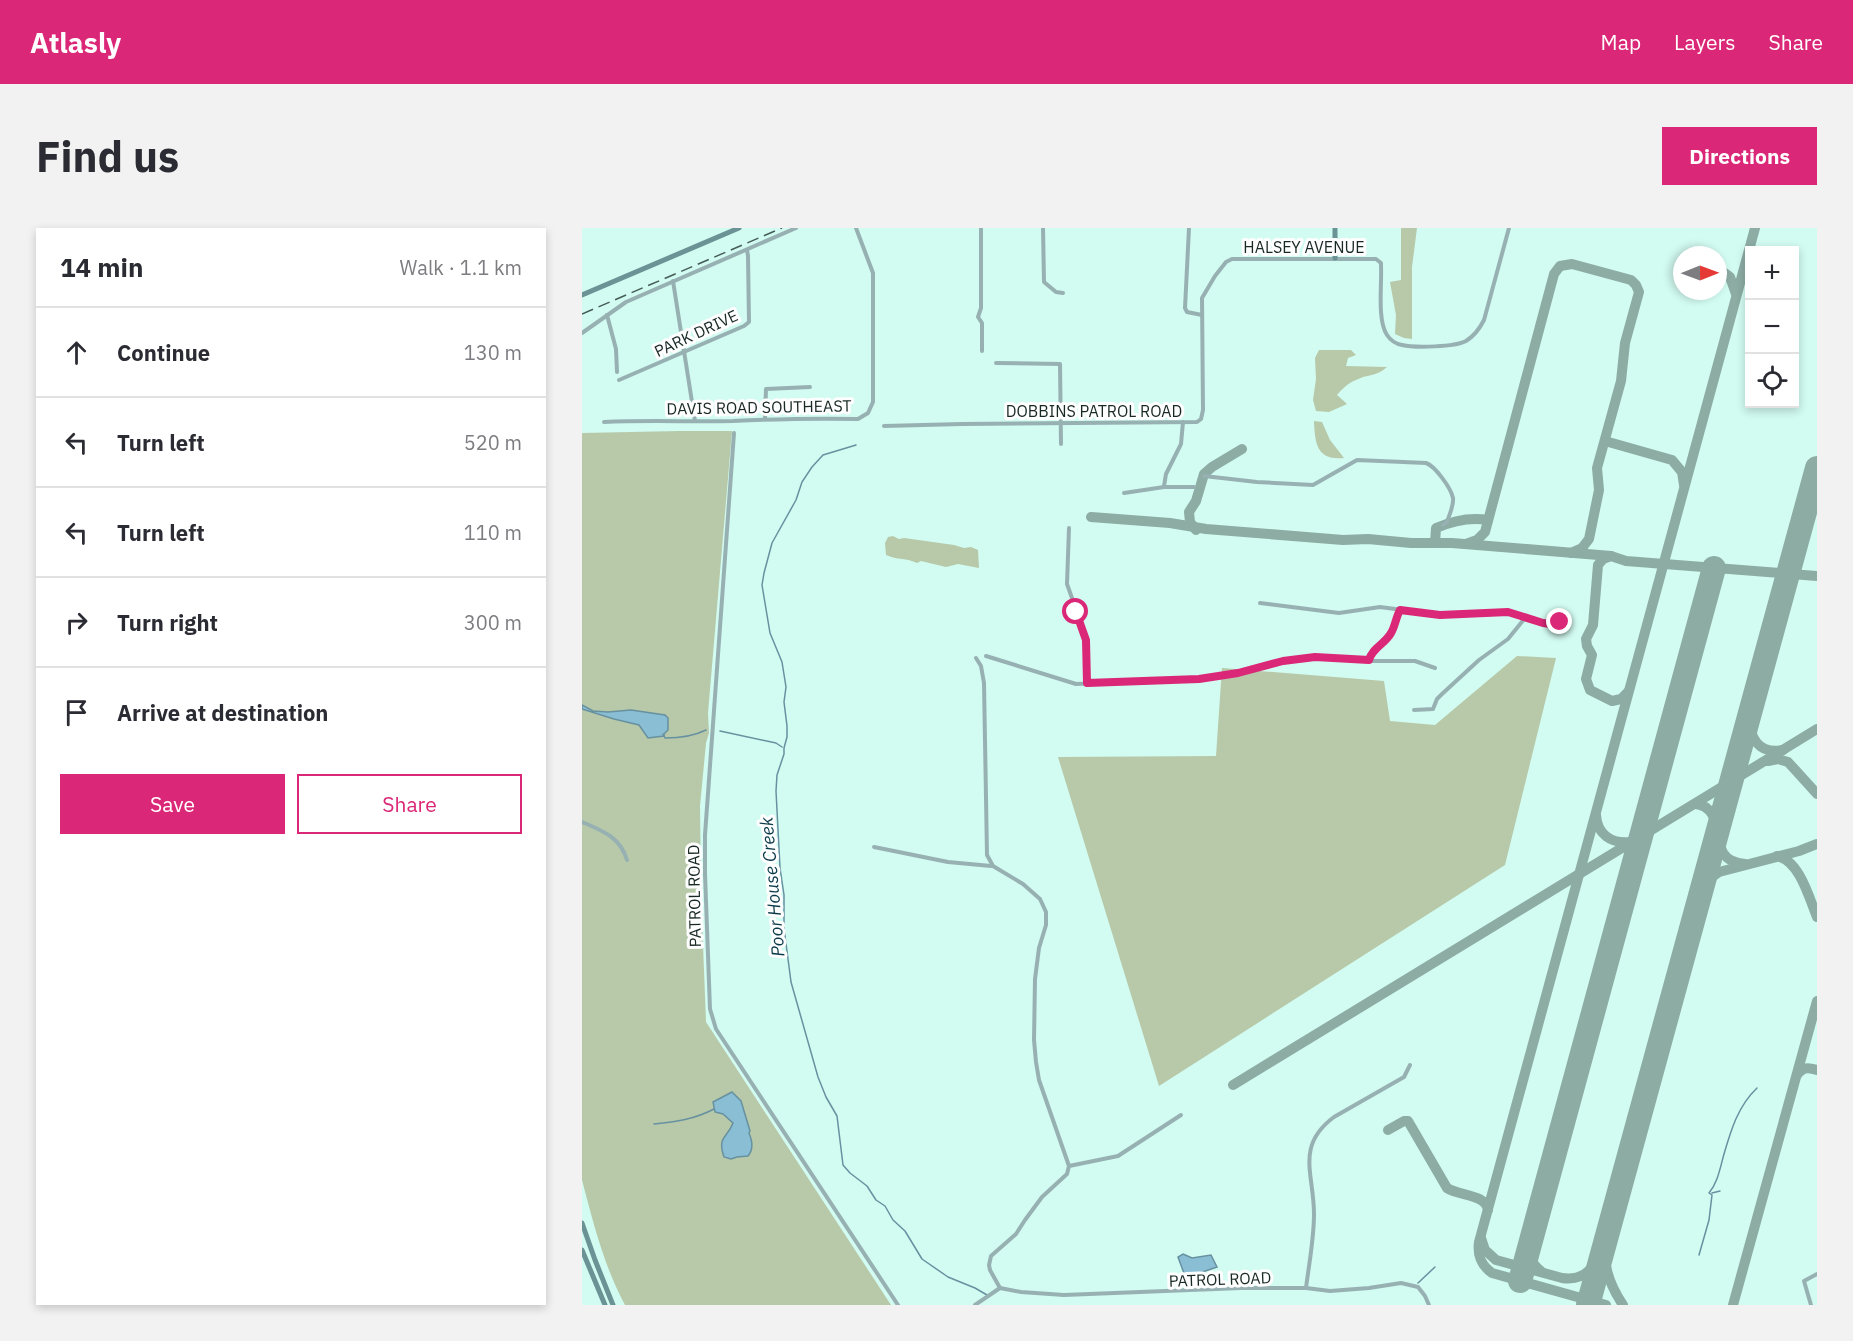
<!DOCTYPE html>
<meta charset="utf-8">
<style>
body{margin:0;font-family:"IBM Plex Sans",sans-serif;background:#f2f2f3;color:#2b2b33}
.controls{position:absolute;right:18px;top:18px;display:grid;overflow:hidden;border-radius:0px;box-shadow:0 3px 9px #0003}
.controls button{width:54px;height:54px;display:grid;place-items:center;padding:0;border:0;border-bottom:2px solid #e1e1e2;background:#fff;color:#2b2b33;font:30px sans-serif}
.compass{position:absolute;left:1091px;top:18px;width:54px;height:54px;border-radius:50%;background:#fff;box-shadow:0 3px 9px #0003;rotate:89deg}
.stop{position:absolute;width:18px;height:18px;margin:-14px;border:4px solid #db2777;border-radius:50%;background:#fff}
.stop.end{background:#db2777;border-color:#fff;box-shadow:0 2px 6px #0008}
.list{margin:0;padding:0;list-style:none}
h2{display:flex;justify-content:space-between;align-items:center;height:78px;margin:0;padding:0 24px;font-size:26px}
h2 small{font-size:20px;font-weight:400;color:#7c7c81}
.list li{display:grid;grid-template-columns:39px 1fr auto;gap:18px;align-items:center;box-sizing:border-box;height:90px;padding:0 24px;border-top:2px solid #e1e1e2}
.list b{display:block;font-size:22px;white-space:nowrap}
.list em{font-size:20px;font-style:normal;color:#7c7c81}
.actions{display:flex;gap:12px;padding:18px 24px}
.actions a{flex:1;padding:14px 0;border:2px solid #db2777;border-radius:0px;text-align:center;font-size:21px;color:#db2777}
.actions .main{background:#db2777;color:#fff}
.icon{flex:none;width:33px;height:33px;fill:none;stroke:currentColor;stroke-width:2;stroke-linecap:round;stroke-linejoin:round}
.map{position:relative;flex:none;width:1235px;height:1077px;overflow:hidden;border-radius:0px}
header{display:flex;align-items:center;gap:36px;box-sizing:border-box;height:84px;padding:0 30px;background:#db2777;color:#fff}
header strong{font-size:28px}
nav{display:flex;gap:33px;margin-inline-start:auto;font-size:21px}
.intro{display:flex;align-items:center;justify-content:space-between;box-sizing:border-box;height:144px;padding:0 36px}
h1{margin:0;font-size:42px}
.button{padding:15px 27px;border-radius:0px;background:#db2777;color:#fff;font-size:21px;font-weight:700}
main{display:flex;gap:36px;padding:0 36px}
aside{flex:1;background:#fff;border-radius:0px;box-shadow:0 3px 9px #0003}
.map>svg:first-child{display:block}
.green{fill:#b7c9a9}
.water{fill:#89bed5;stroke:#6791a0;stroke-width:1.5}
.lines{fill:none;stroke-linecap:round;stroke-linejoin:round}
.stream{stroke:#6791a0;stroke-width:1.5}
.taxiway{stroke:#8caca4;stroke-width:10}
.runway{stroke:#8caca4;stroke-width:24}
.street{stroke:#97b1b3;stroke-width:4}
.secondary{stroke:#6b9295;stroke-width:5}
.rail{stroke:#465c57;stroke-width:1.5;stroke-dasharray:12 6;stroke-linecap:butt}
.route{stroke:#db2777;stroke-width:8}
.labels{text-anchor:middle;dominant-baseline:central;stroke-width:6;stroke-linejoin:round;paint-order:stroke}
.street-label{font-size:16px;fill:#182824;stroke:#fefefe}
.water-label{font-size:18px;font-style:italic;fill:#0b3b4b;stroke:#fefefe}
</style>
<header>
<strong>Atlasly</strong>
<nav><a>Map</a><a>Layers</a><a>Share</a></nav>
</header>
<div class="intro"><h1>Find us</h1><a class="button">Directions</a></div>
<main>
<aside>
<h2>14 min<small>Walk · 1.1 km</small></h2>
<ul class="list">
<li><svg class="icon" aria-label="ahead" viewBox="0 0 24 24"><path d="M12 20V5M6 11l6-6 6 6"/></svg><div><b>Continue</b></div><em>130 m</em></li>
<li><svg class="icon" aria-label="left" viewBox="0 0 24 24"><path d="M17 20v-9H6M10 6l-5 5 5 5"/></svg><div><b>Turn left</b></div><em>520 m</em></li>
<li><svg class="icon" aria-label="left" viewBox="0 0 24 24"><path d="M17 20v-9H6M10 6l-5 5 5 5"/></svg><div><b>Turn left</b></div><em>110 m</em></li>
<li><svg class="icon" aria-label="right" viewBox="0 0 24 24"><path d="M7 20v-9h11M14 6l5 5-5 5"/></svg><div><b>Turn right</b></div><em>300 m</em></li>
<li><svg class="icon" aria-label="arrive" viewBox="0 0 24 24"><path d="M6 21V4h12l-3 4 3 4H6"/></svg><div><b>Arrive at destination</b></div></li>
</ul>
<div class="actions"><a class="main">Save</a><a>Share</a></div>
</aside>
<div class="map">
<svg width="1235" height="1077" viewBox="0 0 1235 1077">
<rect width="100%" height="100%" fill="#d2fbf1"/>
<g class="green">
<polygon points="819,0 835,0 830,39 830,111 822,110 813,106 814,87 808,54 819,52"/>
<path d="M737,122H769L774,127L766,130L764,138L805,139C794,149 785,146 774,152C766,155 760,161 755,167L765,176L747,184L734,183L731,172L734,151L733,130Z"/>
<path d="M732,193L740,194L748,212L762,230C734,233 733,214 732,193Z"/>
<path d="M98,203H150L126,485L127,505L124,515L118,578L119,665L124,794L309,1077H43C22,1038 11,994 0,952V205Z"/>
<path d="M311,308L317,311L322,310L372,317L382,320L389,319L396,322L397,340L376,336L364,339L339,333L335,335C325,330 315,332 304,327L303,315L306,309Z"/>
<polygon points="935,428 974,430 923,637 577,858 476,529 634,528 640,440 802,453 808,493 853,497"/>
</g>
<g class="water">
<polygon points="0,477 11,483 26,484 49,482 83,487 86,490 86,502 82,506 82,508 66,510 57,497 32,491 0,481"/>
<path d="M150,864L159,873L168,903L167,905C170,912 172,921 166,928L155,929L149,931L142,929C135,908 145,911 151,895L141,886L133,884L131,874Z"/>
<polygon points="601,1026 610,1030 629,1027 635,1039 606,1049 603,1048 596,1029"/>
</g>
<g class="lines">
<g class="stream">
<polyline points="274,217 241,227 230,239 220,254 214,272 190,315 182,345 180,357 188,405 200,434 204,459 202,474 205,498 205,509 202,520 202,526 195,547 194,563 198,640 202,667 202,700 209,754 236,849 244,869 255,888 261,937 268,945 285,958 294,972 303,978 311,992 323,1003 340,1031 366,1049 393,1060 405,1067"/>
<polyline points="138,503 194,515 200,519"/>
<path d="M81,506L83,510C97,510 112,508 124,502"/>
<path d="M72,896C94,894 113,891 132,881"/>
<polyline points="1130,965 1138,963"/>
<path d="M1117,1027L1127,992L1130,967L1127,965C1136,954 1138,940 1142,926C1149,902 1156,878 1175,860"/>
<polyline points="836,1055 853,1039"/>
</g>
<g class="taxiway">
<polyline points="1136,40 1148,49 1154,66"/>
<polyline points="1023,213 1090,232 1100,244 1102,257"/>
<polyline points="509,289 588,295 624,301 761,312 786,311 829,315 870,315 1029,328"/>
<polyline points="614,302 608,294 607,284 614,273 622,246 630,239 660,221"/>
<path d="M853,315L854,300C870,293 889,289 906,292"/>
<polyline points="884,316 895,312 903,304 972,46 978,38 990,36 1049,52 1054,57 1057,64 1043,115 1039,153 1015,240 1017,262 1007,311 1000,320 989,325"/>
<polyline points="1046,464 1039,471 1030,473 1008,462 1004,451 1010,427 1005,418 1004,411 1011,397 1016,337 1021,331 1029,328 1044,333 1235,348"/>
<path d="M1167,487C1167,509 1176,527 1201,522"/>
<polyline points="1186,533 1196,531 1206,534 1235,566"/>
<path d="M1113,576C1129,577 1135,592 1135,606"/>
<path d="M1014,587C1015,606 1029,616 1048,614"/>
<path d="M1137,600C1136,620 1140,634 1163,636"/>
<path d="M1195,628C1218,633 1227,670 1235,689"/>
<polyline points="1120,663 1126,652 1137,644 1217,623 1235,616"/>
<path d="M1215,847C1221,839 1226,839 1235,842"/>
<polyline points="651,857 1235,501"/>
<path d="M806,902L822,893H826L865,960C877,968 904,966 906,982"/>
<path d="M899,1010L903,1022L914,1032L980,1050C1006,1054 1014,1035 1023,1015"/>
<path d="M947,1017C947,1028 949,1036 959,1043"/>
<path d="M1023,1019C1021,1040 1029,1059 1041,1077"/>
<path d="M1024,1077L910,1045C899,1037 895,1028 897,1014L1173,0"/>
<polyline points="1151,1077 1235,773"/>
</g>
<g class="runway">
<polyline points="938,1053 1132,340"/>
<polyline points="1006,1077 1235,240"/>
</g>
<g class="street">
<polyline points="399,0 399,80 396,89 400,95 400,123"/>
<polyline points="461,0 462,54 474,64 481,65"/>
<polyline points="607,0 603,80 605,84 620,87"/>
<polyline points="91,53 113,193"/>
<polyline points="25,87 34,121 35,144"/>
<polyline points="0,105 44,74 214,0"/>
<polyline points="414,135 478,136 479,216"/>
<polyline points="37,152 162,98 167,94 166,28 165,22"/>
<polyline points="183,190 184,161 228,159"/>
<path d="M22,194C65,192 108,194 151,193C193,191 234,190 276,191L286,185L291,174V45L274,0"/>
<path d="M302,198L380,196L615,194L619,191L621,182L620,70L633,48L644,34L650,31H794L799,35V38C800,57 795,92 805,107C809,113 814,116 820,117C833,120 873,119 884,113C892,108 898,100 902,92L927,0"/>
<polyline points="152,205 123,607 123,646 128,781 134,801 316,1077"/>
<path d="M622,248L675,254L731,257L775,232L844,235C853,238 869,260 871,270C872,278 867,287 865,294L861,297"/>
<polyline points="582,258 584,246 599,216 601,194"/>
<polyline points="542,265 582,259 612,259"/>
<polyline points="487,300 485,356 502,404 505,455"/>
<polyline points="678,375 757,385 798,379 858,387 916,383 935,386 942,390 961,395 969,396 978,394"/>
<polyline points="404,428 494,456 617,451 656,445 701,433 733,428 778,433 833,433 853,440"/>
<polyline points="394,430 399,438 402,455 405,627 411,638 441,656 458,671 464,684 464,697 457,720 453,751 452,812 454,834 457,852 487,938 485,946 460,969 443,992 434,1006 409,1028 407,1037 408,1042 418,1060"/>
<path d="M787,432C790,420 803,416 809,405C813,399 814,389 817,382"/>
<polyline points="832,482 851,481 855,471 860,466 897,432 926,411 943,390"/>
<path d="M0,594C21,603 38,609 45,632"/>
<polyline points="292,619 366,634 409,638"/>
<polyline points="487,938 536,928 599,887"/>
<polyline points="418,1060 439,1064 482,1067 659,1060 724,1060 748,1063 787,1060 819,1055 836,1059 843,1068 847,1077"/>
<path d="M724,1060C727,1036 732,1011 732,986C732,946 713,918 752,889L822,849L828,837"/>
<polyline points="393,1077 418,1060"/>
<polyline points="1229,1077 1222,1053 1235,1046"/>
</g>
<g class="secondary">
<polyline points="753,0 753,30"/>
<polyline points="0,67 157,0"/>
<polyline points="0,995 13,1032 31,1077"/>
<polyline points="0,1022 23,1077"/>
</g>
<polyline class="rail" points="0,86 200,0"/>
</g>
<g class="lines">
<path class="route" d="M494,384L504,412L505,455L617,451L656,445L701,433L733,429L787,432C790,420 803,416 809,405C813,399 814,389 818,382L858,387L926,384L961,395L969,396L978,394"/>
</g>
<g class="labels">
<g class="street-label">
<text x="722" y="19">HALSEY AVENUE</text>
<text transform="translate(114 105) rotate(-25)">PARK DRIVE</text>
<text transform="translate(177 179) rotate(-1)">DAVIS ROAD SOUTHEAST</text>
<text x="512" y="183">DOBBINS PATROL ROAD</text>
<text transform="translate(112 668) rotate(-91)">PATROL ROAD</text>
<text transform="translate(638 1051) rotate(-2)">PATROL ROAD</text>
</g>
<g class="water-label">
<text transform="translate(190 659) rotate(-95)">Poor House Creek</text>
</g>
</g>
</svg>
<div class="controls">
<button>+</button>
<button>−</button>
<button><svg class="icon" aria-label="locate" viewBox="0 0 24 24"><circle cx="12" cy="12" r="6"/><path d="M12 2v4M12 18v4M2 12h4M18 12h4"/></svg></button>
</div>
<svg class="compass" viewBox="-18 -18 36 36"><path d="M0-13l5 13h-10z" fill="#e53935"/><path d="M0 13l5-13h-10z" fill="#7c7c81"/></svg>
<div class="stop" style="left:494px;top:384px"></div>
<div class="stop end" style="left:978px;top:394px"></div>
</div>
</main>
